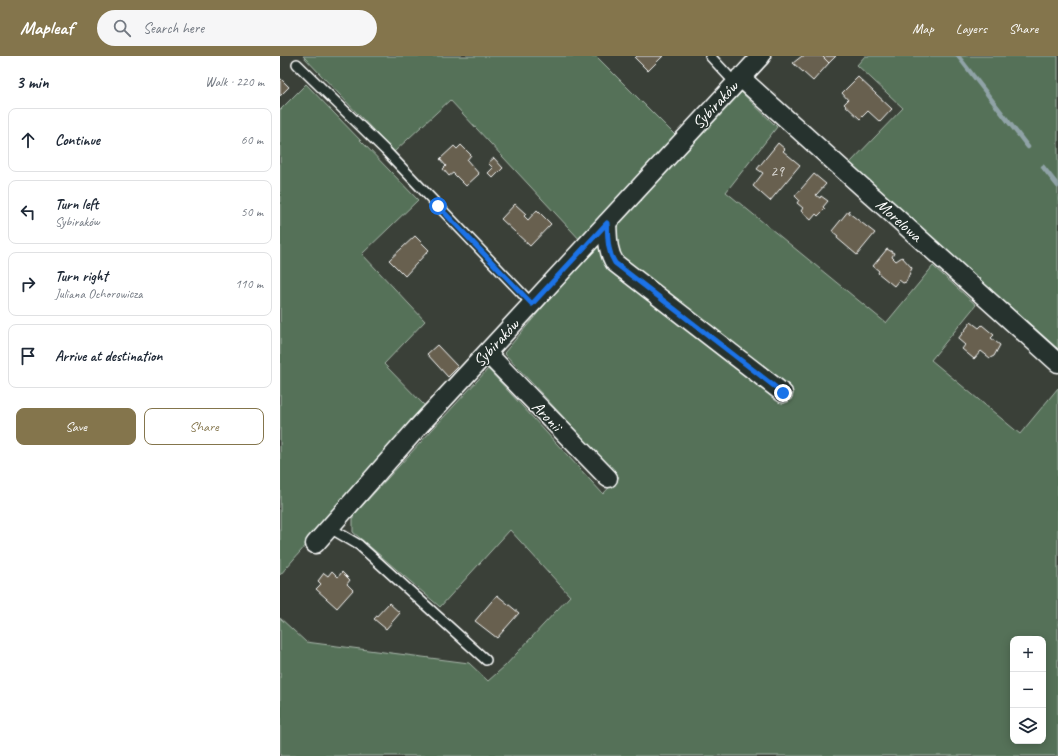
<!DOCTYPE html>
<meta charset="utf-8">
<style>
body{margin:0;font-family:Caveat,sans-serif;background:#f6f6f7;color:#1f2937}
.controls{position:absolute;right:12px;bottom:12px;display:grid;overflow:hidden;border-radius:8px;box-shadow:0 2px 10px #0003}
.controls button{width:36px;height:36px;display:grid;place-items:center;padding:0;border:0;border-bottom:1px solid #e0e1e3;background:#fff;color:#1f2937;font:20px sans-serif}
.stop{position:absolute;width:12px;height:12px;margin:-9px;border:3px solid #1a73e8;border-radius:50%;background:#fff}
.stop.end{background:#1a73e8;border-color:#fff;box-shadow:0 1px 4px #0008}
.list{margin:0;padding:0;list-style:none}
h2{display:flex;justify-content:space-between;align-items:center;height:52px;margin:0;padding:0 16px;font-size:17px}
h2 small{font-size:13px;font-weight:400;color:#747a83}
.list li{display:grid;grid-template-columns:26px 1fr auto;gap:12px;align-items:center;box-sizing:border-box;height:64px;margin:0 8px 8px;padding:0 8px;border:1px solid #e0e1e3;border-radius:8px}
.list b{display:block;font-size:15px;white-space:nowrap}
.list p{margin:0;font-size:13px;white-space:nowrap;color:#747a83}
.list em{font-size:13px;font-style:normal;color:#747a83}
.actions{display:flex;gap:8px;padding:12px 16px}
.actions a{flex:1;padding:9px 0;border:1px solid #84754c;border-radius:8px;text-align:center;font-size:14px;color:#84754c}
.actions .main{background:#84754c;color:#fff}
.icon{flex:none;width:22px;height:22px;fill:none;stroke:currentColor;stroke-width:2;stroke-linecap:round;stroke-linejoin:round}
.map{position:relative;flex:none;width:778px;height:700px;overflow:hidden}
header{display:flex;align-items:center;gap:24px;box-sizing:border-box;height:56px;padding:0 20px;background:#84754c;color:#fff}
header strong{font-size:19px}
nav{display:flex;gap:22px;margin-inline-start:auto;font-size:14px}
.search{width:280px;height:36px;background:#f6f6f7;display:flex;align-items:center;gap:10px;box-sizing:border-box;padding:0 14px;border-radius:22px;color:#747a83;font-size:15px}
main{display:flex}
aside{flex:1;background:#fff}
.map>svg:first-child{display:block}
.green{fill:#547158;stroke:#aab8ac;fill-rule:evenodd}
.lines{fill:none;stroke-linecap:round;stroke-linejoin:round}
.stream{stroke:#90a3a7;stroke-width:4.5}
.building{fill:#676050;stroke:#fff}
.service-casing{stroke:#fff;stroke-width:12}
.minor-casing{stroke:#fff;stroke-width:21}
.service{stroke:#26332d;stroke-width:9}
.minor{stroke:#26332d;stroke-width:18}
.route{stroke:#1a73e8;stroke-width:5}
.labels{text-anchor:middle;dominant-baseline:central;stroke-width:3;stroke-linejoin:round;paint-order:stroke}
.number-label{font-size:15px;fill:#d9d7d3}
.street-label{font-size:17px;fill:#fff;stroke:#26332d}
</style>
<header>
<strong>Mapleaf</strong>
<div class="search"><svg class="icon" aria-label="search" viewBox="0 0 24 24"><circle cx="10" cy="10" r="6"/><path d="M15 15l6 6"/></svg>Search here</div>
<nav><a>Map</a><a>Layers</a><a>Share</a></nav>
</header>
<main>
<aside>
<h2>3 min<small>Walk · 220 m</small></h2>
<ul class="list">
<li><svg class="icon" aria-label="ahead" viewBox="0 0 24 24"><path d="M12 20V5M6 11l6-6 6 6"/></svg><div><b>Continue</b></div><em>60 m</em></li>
<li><svg class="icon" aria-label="left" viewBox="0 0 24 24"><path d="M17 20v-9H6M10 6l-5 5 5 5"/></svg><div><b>Turn left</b><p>Sybiraków</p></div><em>50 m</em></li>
<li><svg class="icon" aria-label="right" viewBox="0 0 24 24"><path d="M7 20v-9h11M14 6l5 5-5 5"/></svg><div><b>Turn right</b><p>Juliana Ochorowicza</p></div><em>110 m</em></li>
<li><svg class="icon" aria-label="arrive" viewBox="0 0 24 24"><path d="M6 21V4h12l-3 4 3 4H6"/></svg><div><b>Arrive at destination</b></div></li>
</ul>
<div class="actions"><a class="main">Save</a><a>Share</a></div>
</aside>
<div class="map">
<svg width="778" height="700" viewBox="0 0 778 700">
<rect width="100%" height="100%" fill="#3a4038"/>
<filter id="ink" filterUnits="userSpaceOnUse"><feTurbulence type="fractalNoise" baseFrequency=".025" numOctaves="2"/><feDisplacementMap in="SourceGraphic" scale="8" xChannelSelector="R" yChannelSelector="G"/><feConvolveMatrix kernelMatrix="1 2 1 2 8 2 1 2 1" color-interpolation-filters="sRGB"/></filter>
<g filter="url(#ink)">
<g class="green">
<polygon points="23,0 316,0 399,83 302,186 170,44 114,96"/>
<polygon points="585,0 778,0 778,293 569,108 623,52 577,9"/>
<polygon points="26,28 138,144 82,198 145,265 104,308 146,351 0,519 0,54"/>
<path d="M460,35L497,71L446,136L606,267L653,210L696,249L651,304L740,378L778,332V700H0V562L26,586L189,607L208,625L225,610L290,540L230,474L160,551L73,476V460L208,313L323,438L339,421L224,297L323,180L340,203L333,165ZM733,583H763V685H733Z"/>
</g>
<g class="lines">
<g class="stream">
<polyline points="678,0 748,91"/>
<polyline points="763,111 778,130"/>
</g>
</g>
<g class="building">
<polygon points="357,0 383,0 368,15 355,2"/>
<polygon points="522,0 542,0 549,7 533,25 513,7"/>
<polygon points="542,0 556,0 549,7"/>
<polygon points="578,21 612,53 600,66 588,55 580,63 564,48 568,44 562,37"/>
<polygon points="0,22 9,31 0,40"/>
<polygon points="498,87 505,93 503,95 520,109 490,145 473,130 483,117 477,113"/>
<polygon points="181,89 191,99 187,104 199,118 186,130 173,117 169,120 163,113 166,110 160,103 174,90 177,93"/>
<polygon points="214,102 223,112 213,122 208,117 213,112 208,107"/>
<polygon points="534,118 546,128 536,139 540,142 541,140 548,145 543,151 545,153 538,160 536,158 531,164 521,155 523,152 517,147 519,144 515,140"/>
<polygon points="235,148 246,158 244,160 248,164 257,154 271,168 250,190 221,163"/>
<polygon points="569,154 569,157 595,177 577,199 557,182 558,180 552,175"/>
<polygon points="135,180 149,194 125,220 109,204"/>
<polygon points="607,193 614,197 612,201 616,205 622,201 632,212 626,226 623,227 619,224 614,230 598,217 599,215 593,210"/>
<polygon points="691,266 699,272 702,269 714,279 711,282 720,289 714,300 710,302 701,295 694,303 682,293 685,289 678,283"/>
<polygon points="157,289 178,311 168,321 147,298"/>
<polygon points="52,515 58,521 62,516 70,524 67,528 73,534 57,552 36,533 41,528 38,525 44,517 48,520"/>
<polygon points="217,539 239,557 217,582 195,565"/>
<polygon points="109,547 120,557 106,573 94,563"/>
</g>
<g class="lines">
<defs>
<g id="service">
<polyline points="430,0 455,27"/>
<polyline points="17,8 105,94 252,248"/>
<polyline points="50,472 79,489 206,604"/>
</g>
<g id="minor">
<polyline points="460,21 778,307"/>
<path d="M327,167C328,181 327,195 335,207L503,337"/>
<polyline points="207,297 328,422"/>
<polyline points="35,488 138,371 481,0"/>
</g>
</defs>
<use href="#service" class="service-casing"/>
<use href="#minor" class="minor-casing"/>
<use href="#service" class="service"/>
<use href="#minor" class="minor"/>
</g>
</g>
<g class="lines" filter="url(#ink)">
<path class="route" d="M158,150L252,248L327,167C328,181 327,195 335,207L503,337"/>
</g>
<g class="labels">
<g class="number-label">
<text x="497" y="115">29</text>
</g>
<g class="street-label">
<text transform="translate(435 49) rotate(-47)">Sybiraków</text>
<text transform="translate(619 164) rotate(42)">Morelowa</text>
<text transform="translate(216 287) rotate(-47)">Sybiraków</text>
<text transform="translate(267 360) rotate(46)">Aronii</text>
</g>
</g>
</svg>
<div class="controls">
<button>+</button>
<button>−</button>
<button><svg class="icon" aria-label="layers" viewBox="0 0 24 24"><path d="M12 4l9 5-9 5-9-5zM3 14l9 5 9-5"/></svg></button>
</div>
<div class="stop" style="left:158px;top:150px"></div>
<div class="stop end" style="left:503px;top:337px"></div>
</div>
</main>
